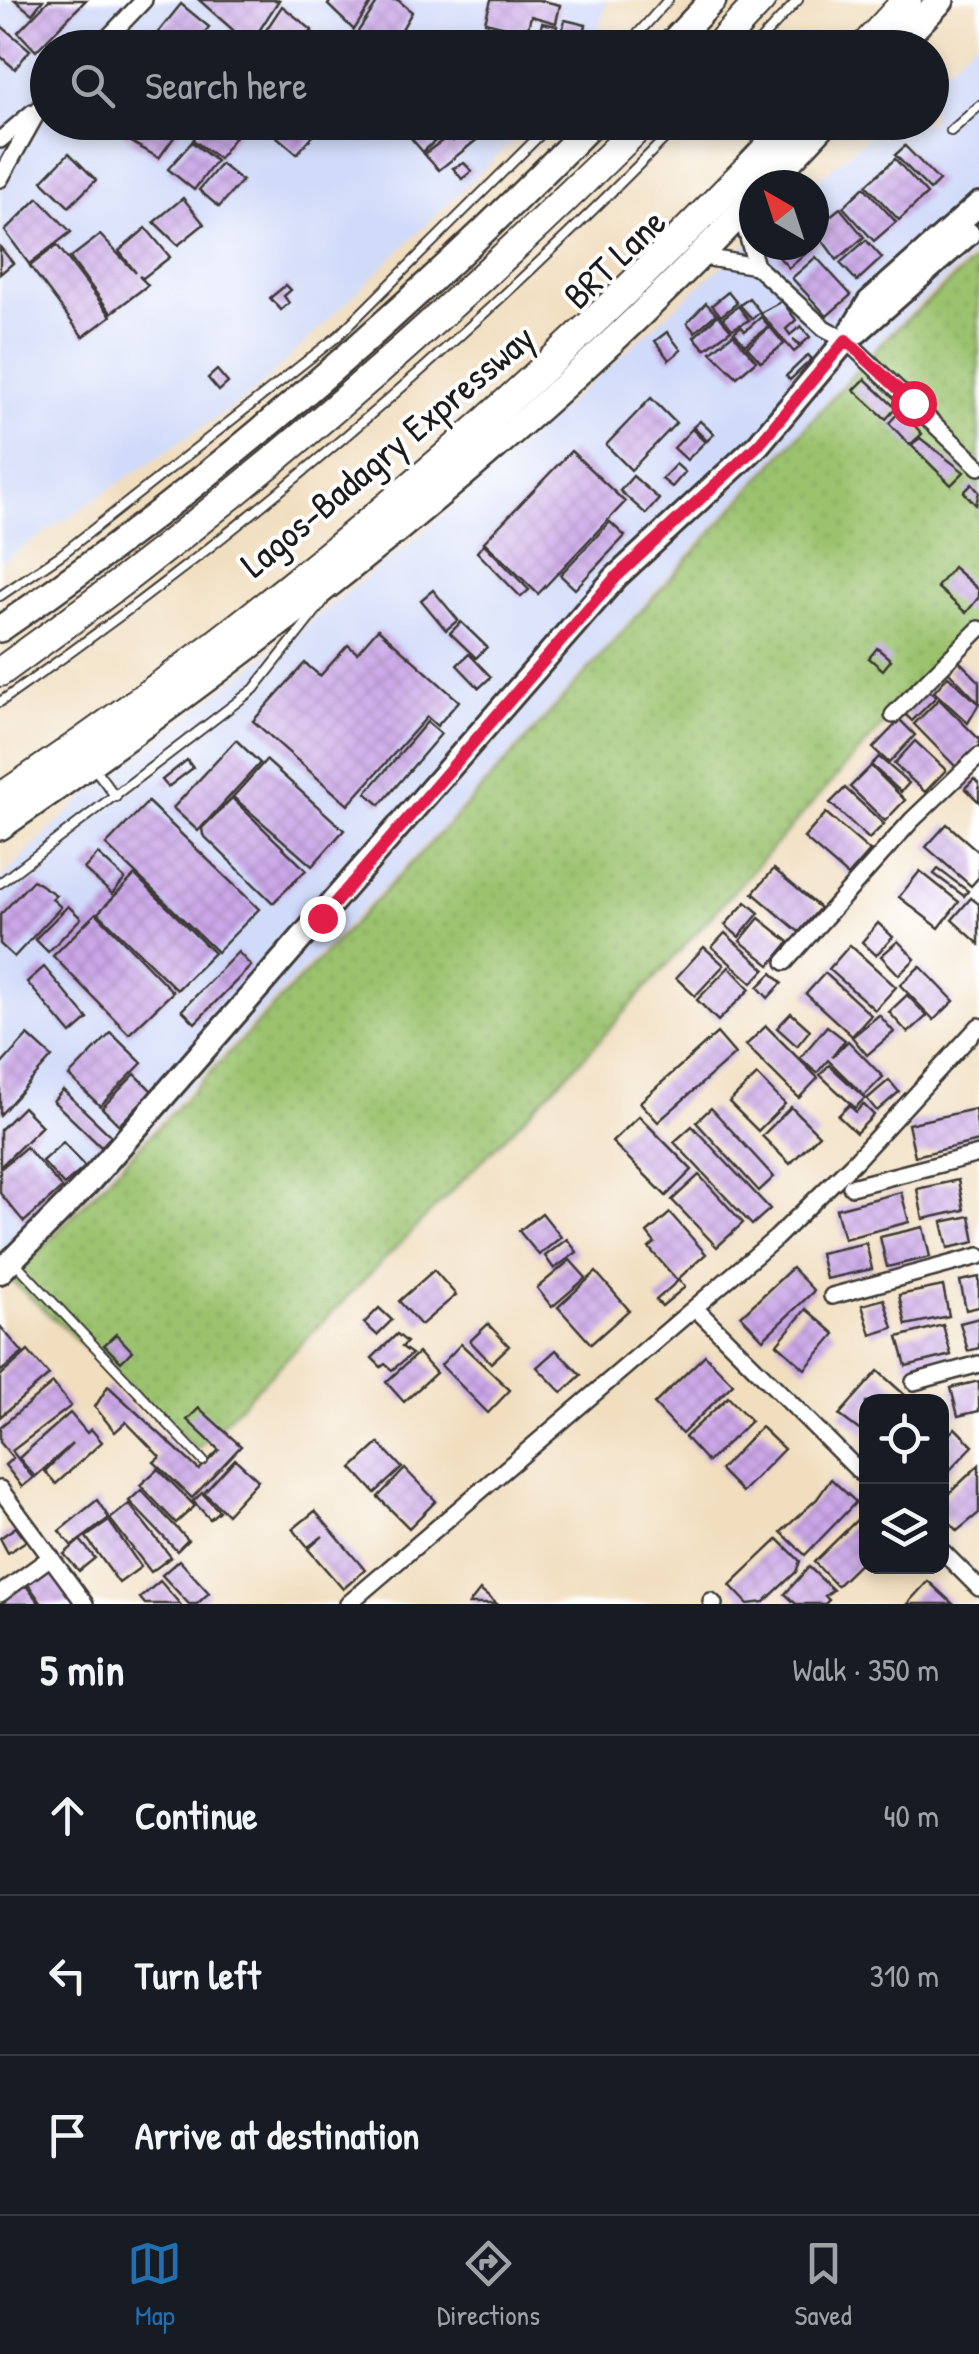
<!DOCTYPE html>
<meta charset="utf-8">
<style>
body{margin:0;font-family:"Patrick Hand",sans-serif;background:#20242c;color:#f1f3f6}
.controls{position:absolute;right:30px;bottom:30px;display:grid;overflow:hidden;border-radius:20px;box-shadow:0 5px 15px #0003}
.controls button{width:90px;height:90px;display:grid;place-items:center;padding:0;border:0;border-bottom:2px solid #363941;background:#171b24;color:#f1f3f6;font:50px sans-serif}
.compass{position:absolute;left:739px;top:170px;width:90px;height:90px;border-radius:50%;background:#171b24;box-shadow:0 5px 15px #0003;rotate:321deg}
.stop{position:absolute;width:30px;height:30px;margin:-22px;border:8px solid #e11d48;border-radius:50%;background:#fff}
.stop.end{background:#e11d48;border-color:#fff;box-shadow:0 2px 10px #0008}
.list{margin:0;padding:0;list-style:none}
h2{display:flex;justify-content:space-between;align-items:center;height:130px;margin:0;padding:0 40px;font-size:42px}
h2 small{font-size:32px;font-weight:400;color:#9ea1a6}
.list li{display:grid;grid-template-columns:65px 1fr auto;gap:30px;align-items:center;box-sizing:border-box;height:160px;padding:0 40px;border-top:2px solid #363941}
.list b{display:block;font-size:38px;white-space:nowrap}
.list em{font-size:32px;font-style:normal;color:#9ea1a6}
.icon{flex:none;width:55px;height:55px;fill:none;stroke:currentColor;stroke-width:2;stroke-linecap:round;stroke-linejoin:round}
.map{position:relative;flex:none;width:979px;height:1604px;overflow:hidden}
.search{position:absolute;background:#171b24;box-shadow:0 5px 15px #0003;left:30px;right:30px;top:30px;height:110px;display:flex;align-items:center;gap:25px;box-sizing:border-box;padding:0 35px;border-radius:55px;color:#9ea1a6;font-size:38px}
.sheet{height:610px;background:#171b24}
nav{display:flex;justify-content:space-around;align-items:center;box-sizing:border-box;height:140px;border-top:2px solid #363941;background:#171b24;font-size:28px;color:#9ea1a6}
nav a{display:grid;justify-items:center;gap:5px}
nav .on{color:#1f6fb2}
.map>svg:first-child{display:block}
.built{fill:#d0daf9}
.green{fill:url(#green-dots);stroke:#5c7045;stroke-width:2.5}
.building{fill:url(#building-cross-hatch)}
.lines{fill:none;stroke-linecap:round;stroke-linejoin:round}
.lane-casing{stroke:#3c3934;stroke-width:12}
.street-casing{stroke:#3c3934;stroke-width:20}
.secondary-casing{stroke:#3c3934;stroke-width:28}
.primary-casing{stroke:#3c3934;stroke-width:30}
.highway-casing{stroke:#3c3934;stroke-width:32}
.lane{stroke:#fff;stroke-width:8}
.street{stroke:#fff;stroke-width:15}
.secondary{stroke:#fff;stroke-width:22}
.primary{stroke:#fff;stroke-width:25}
.highway{stroke:#fff;stroke-width:28}
.route{stroke:#e11d48;stroke-width:12}
.labels{text-anchor:middle;dominant-baseline:central;stroke-width:8;stroke-linejoin:round;paint-order:stroke}
.street-label{font-size:38px;fill:#1c1c1c;stroke:#fff}
</style>
<div class="map">
<svg width="979" height="1604" viewBox="0 0 979 1604">
<defs>
<pattern id="green-dots" width="8" height="8" patternUnits="userSpaceOnUse" patternTransform="scale(2.5)"><rect width="8" height="8" fill="#9bc36e"/><path d="M2 2h.1M6 6h.1" fill="none" stroke="#85a75f" stroke-width="1.8" stroke-linecap="round"/></pattern>
<pattern id="building-cross-hatch" width="8" height="8" patternUnits="userSpaceOnUse" patternTransform="scale(2.5)"><rect width="8" height="8" fill="#cba7e8"/><path d="M0 0l8 8M0 8l8-8" fill="none" stroke="#ae8fc6"/></pattern>
</defs>
<rect width="100%" height="100%" fill="#fff"/>
<filter id="ink" filterUnits="userSpaceOnUse"><feTurbulence type="fractalNoise" baseFrequency=".01" numOctaves="2"/><feDisplacementMap in="SourceGraphic" scale="20" xChannelSelector="R" yChannelSelector="G"/><feConvolveMatrix kernelMatrix="1 2 1 2 8 2 1 2 1" color-interpolation-filters="sRGB"/></filter>
<filter id="wash" filterUnits="userSpaceOnUse"><feTurbulence type="fractalNoise" baseFrequency=".0048" numOctaves="4" result="noise"/><feDisplacementMap in="SourceGraphic" scale="40" xChannelSelector="R" yChannelSelector="G"/><feGaussianBlur stdDeviation="2.25" result="paint"/><feColorMatrix in="noise" values="0 0 0 0 0 0 0 0 0 0 0 0 0 0 0 0 0 1.4 0 .05"/><feComposite in="paint" operator="in"/></filter>
<g filter="url(#wash)">
<rect width="100%" height="100%" fill="#f1debf"/>
<g class="built">
<polygon points="0,0 607,0 594,47 48,48 48,122 531,123 253,393 0,563"/>
<polygon points="979,38 979,249 884,336 467,801 0,1284 0,880 84,797 416,538 754,237 754,245 814,245 812,185 883,123 932,122 932,80"/>
</g>
<polygon class="green" points="979,256 979,618 587,1054 197,1449 11,1280 469,803 886,338"/>
<g id="blocks">
<g class="building">
<polygon points="15,0 43,0 32,14"/>
<polygon points="49,0 86,0 36,51 18,32"/>
<polygon points="199,0 279,0 250,45"/>
<polygon points="331,0 373,0 354,30 328,5"/>
<polygon points="379,0 398,0 412,12 391,48 369,48 355,36"/>
<polygon points="491,0 539,0 560,5 556,23 531,16 527,32 485,22"/>
<polygon points="181,4 209,27 192,48 170,48 156,35"/>
<polygon points="282,6 312,30 301,48 254,48"/>
<polygon points="565,20 586,25 581,46 560,41"/>
<polygon points="542,23 557,26 552,48 536,48"/>
<polygon points="0,25 30,50 15,69 0,56"/>
<polygon points="313,33 328,48 304,48"/>
<polygon points="112,122 137,122 128,137"/>
<polygon points="140,122 171,122 180,129 159,158 128,140"/>
<polygon points="206,122 225,122 238,132 219,159 193,140"/>
<polygon points="276,122 318,122 321,126 297,154 269,130"/>
<polygon points="473,122 483,122 489,130 439,170 424,154 449,136 453,141"/>
<polygon points="421,128 434,142 423,152 410,137"/>
<polygon points="192,142 216,161 194,190 168,169"/>
<polygon points="905,146 939,181 930,190 895,155"/>
<polygon points="69,153 96,180 69,207 42,181"/>
<polygon points="895,159 927,194 899,220 866,185"/>
<polygon points="464,163 472,171 462,179 453,168"/>
<polygon points="221,164 242,181 219,207 199,190"/>
<polygon points="864,187 896,222 874,241 843,207"/>
<polygon points="38,198 71,232 29,264 5,231"/>
<polygon points="183,198 204,224 178,245 154,222"/>
<polygon points="840,208 864,237 837,260 814,229"/>
<polygon points="146,228 170,257 143,278 139,276 148,285 111,313 70,258 100,235 136,273 119,251"/>
<polygon points="814,236 819,242 789,268 779,257 793,245 814,245"/>
<polygon points="866,240 882,258 857,281 840,263"/>
<polygon points="57,245 111,316 83,337 30,266"/>
<polygon points="0,247 13,263 0,274"/>
<polygon points="816,257 851,295 827,316 792,278"/>
<polygon points="286,285 291,290 284,296 289,303 281,310 270,298"/>
<polygon points="728,292 737,303 721,316 712,305"/>
<polygon points="749,298 760,312 752,319 740,305"/>
<polygon points="782,301 796,320 786,329 790,335 801,326 810,337 801,345 793,339 800,347 794,352 760,313"/>
<polygon points="706,303 716,314 695,332 687,323"/>
<polygon points="738,306 749,320 732,329 723,318"/>
<polygon points="718,315 731,330 705,349 694,337"/>
<polygon points="761,317 769,326 745,345 734,332 741,326 745,331"/>
<polygon points="770,327 784,344 761,362 747,347"/>
<polygon points="667,332 681,350 669,360 655,341"/>
<polygon points="733,334 756,361 737,377 711,352"/>
<polygon points="808,355 812,359 790,380 786,376"/>
<polygon points="217,370 228,383 219,391 208,378"/>
<polygon points="865,379 896,408 886,419 854,390"/>
<polygon points="651,398 676,423 631,470 606,445"/>
<polygon points="901,410 922,434 910,445 889,423"/>
<polygon points="700,421 714,434 707,441 693,427"/>
<polygon points="692,429 705,442 687,460 674,448"/>
<polygon points="920,438 964,472 951,485 911,445"/>
<polygon points="571,451 625,502 538,594 484,542"/>
<polygon points="676,464 685,472 672,487 662,479"/>
<polygon points="633,476 659,499 646,514 620,491"/>
<polygon points="972,484 979,492 976,505 964,492"/>
<polygon points="610,522 625,536 575,589 560,575"/>
<polygon points="484,544 529,590 521,597 477,552"/>
<polygon points="953,567 979,590 979,597 966,613 937,587"/>
<polygon points="433,590 458,620 446,630 421,600"/>
<polygon points="461,622 487,647 476,658 450,633"/>
<polygon points="378,629 459,701 437,726 427,717 348,805 253,721 305,663 320,676 348,645 357,653"/>
<polygon points="877,648 891,660 883,670 869,658"/>
<polygon points="469,654 491,677 479,688 457,665"/>
<polygon points="958,660 979,681 979,703 948,671"/>
<polygon points="948,676 979,704 968,723 934,692"/>
<polygon points="928,690 936,697 912,721 905,714"/>
<polygon points="939,699 979,739 979,746 957,768 914,724"/>
<polygon points="900,720 915,735 889,763 873,748"/>
<polygon points="427,722 441,734 380,805 366,793"/>
<polygon points="236,740 260,763 198,831 173,808"/>
<polygon points="915,741 946,770 925,792 894,764"/>
<polygon points="879,757 909,783 901,792 871,765"/>
<polygon points="187,760 193,768 168,787 162,780"/>
<polygon points="266,760 344,830 312,866 233,797"/>
<polygon points="871,766 905,800 885,821 850,787"/>
<polygon points="974,779 979,784 979,802 965,788"/>
<polygon points="845,788 884,824 869,839 830,803"/>
<polygon points="232,798 306,870 273,903 203,835 202,828"/>
<polygon points="148,802 259,909 217,952 106,845"/>
<polygon points="826,813 870,851 848,876 804,838"/>
<polygon points="947,824 979,852 979,877 971,886 926,847"/>
<polygon points="98,854 125,879 112,894 84,869"/>
<polygon points="774,869 820,908 799,932 753,893"/>
<polygon points="938,869 968,891 964,896 934,874"/>
<polygon points="920,871 959,902 939,928 899,897"/>
<polygon points="135,875 214,953 177,990 98,913"/>
<polygon points="33,880 56,895 52,899 61,907 14,957 0,944 0,915"/>
<polygon points="971,898 979,904 979,944 952,920"/>
<polygon points="746,902 759,913 739,937 725,925"/>
<polygon points="68,906 81,918 48,952 35,939"/>
<polygon points="96,913 173,992 129,1034 53,956"/>
<polygon points="759,918 789,942 770,965 740,941"/>
<polygon points="878,923 893,937 876,955 862,942"/>
<polygon points="725,933 765,969 752,983 712,947"/>
<polygon points="898,941 915,959 899,975 881,956"/>
<polygon points="850,945 896,987 875,1010 829,969"/>
<polygon points="704,947 724,965 695,996 676,978"/>
<polygon points="238,952 251,966 195,1023 182,1010"/>
<polygon points="920,966 954,1001 934,1020 900,985"/>
<polygon points="44,967 88,1019 71,1034 27,982"/>
<polygon points="729,967 750,989 718,1021 697,1000"/>
<polygon points="772,973 782,983 768,998 758,987"/>
<polygon points="825,973 871,1015 852,1036 806,994"/>
<polygon points="907,995 927,1016 908,1033 889,1012"/>
<polygon points="791,1013 810,1030 797,1046 777,1028"/>
<polygon points="879,1015 894,1032 867,1055 852,1037"/>
<polygon points="766,1026 818,1078 799,1098 746,1045"/>
<polygon points="827,1026 845,1040 832,1057 848,1041 883,1077 864,1096 828,1060 817,1073 800,1058"/>
<polygon points="111,1033 142,1063 100,1106 69,1076"/>
<polygon points="717,1033 735,1054 658,1122 640,1102"/>
<polygon points="28,1035 52,1057 0,1115 0,1066"/>
<polygon points="829,1065 865,1098 855,1108 820,1075"/>
<polygon points="135,1074 152,1091 119,1125 102,1108"/>
<polygon points="757,1075 785,1104 758,1131 729,1102"/>
<polygon points="889,1080 899,1092 877,1111 867,1099"/>
<polygon points="63,1090 111,1136 101,1147 53,1101"/>
<polygon points="863,1104 874,1115 856,1133 838,1116 849,1105 856,1112"/>
<polygon points="23,1107 42,1126 0,1167 0,1130"/>
<polygon points="791,1107 819,1135 790,1164 762,1136"/>
<polygon points="711,1108 774,1177 759,1191 696,1122"/>
<polygon points="975,1109 979,1141 915,1156 908,1124"/>
<polygon points="639,1116 692,1170 666,1196 612,1142"/>
<polygon points="692,1126 770,1209 752,1225 674,1142"/>
<polygon points="63,1142 85,1167 64,1185 42,1161"/>
<polygon points="26,1147 62,1188 24,1222 0,1193 0,1169"/>
<polygon points="699,1175 743,1223 717,1247 672,1200"/>
<polygon points="958,1180 964,1210 923,1219 917,1189"/>
<polygon points="901,1192 909,1222 844,1239 836,1209"/>
<polygon points="542,1213 561,1237 539,1255 519,1231"/>
<polygon points="670,1213 706,1254 677,1280 649,1248 655,1243 647,1233"/>
<polygon points="970,1216 975,1242 948,1248 942,1222"/>
<polygon points="923,1227 930,1257 887,1267 880,1237"/>
<polygon points="567,1239 577,1252 554,1269 545,1256"/>
<polygon points="866,1243 872,1269 826,1279 820,1253"/>
<polygon points="570,1260 586,1278 552,1307 537,1288"/>
<polygon points="792,1268 814,1291 763,1339 741,1316"/>
<polygon points="434,1270 456,1295 421,1325 399,1301"/>
<polygon points="596,1272 629,1310 591,1344 558,1307"/>
<polygon points="979,1277 979,1307 966,1310 960,1281"/>
<polygon points="679,1280 685,1287 662,1306 656,1300"/>
<polygon points="943,1286 949,1316 906,1325 899,1295"/>
<polygon points="884,1299 893,1328 871,1335 862,1305"/>
<polygon points="379,1308 392,1320 377,1335 364,1323"/>
<polygon points="806,1309 835,1334 805,1369 777,1344"/>
<polygon points="979,1318 979,1348 968,1351 960,1323"/>
<polygon points="488,1324 509,1346 491,1363 470,1341"/>
<polygon points="943,1325 951,1355 906,1366 898,1337"/>
<polygon points="0,1326 23,1353 0,1372"/>
<polygon points="116,1334 132,1351 121,1362 104,1345"/>
<polygon points="397,1334 407,1342 402,1347 412,1354 392,1370 385,1364 381,1367 372,1358"/>
<polygon points="461,1344 510,1390 488,1413 441,1365"/>
<polygon points="556,1350 581,1375 562,1393 537,1367"/>
<polygon points="28,1351 49,1375 0,1417 0,1376"/>
<polygon points="418,1353 436,1373 404,1402 386,1382"/>
<polygon points="705,1355 733,1384 682,1434 654,1404"/>
<polygon points="878,1371 907,1397 903,1402 866,1402 866,1435 839,1415"/>
<polygon points="979,1381 979,1411 958,1416 951,1388"/>
<polygon points="53,1383 71,1406 12,1451 33,1478 22,1487 5,1465 13,1458 0,1442 0,1427"/>
<polygon points="108,1386 199,1470 219,1450 187,1420 199,1408 241,1446 192,1498 154,1462 160,1457 126,1422 115,1432 95,1407"/>
<polygon points="728,1397 751,1421 708,1462 685,1437"/>
<polygon points="70,1413 87,1433 91,1429 102,1442 56,1484 45,1471 72,1444 35,1477 19,1458"/>
<polygon points="761,1427 784,1449 742,1492 720,1470"/>
<polygon points="955,1428 973,1446 942,1478 942,1442"/>
<polygon points="379,1443 402,1468 375,1493 352,1468"/>
<polygon points="235,1459 258,1480 227,1514 204,1493"/>
<polygon points="979,1465 979,1513 957,1531 942,1514 942,1500"/>
<polygon points="158,1469 195,1506 176,1523 140,1485"/>
<polygon points="405,1469 436,1501 409,1528 378,1497"/>
<polygon points="831,1479 856,1502 805,1555 781,1532 817,1499"/>
<polygon points="141,1490 188,1540 177,1551 129,1501"/>
<polygon points="202,1493 219,1511 210,1519 193,1501"/>
<polygon points="97,1500 109,1518 72,1546 59,1531"/>
<polygon points="129,1504 171,1557 151,1572 110,1519"/>
<polygon points="315,1511 365,1570 343,1589 308,1549 323,1536 308,1547 293,1529"/>
<polygon points="866,1511 866,1558 837,1586 814,1562"/>
<polygon points="109,1521 141,1567 119,1583 86,1537"/>
<polygon points="16,1527 26,1541 8,1553 0,1538"/>
<polygon points="778,1539 800,1561 796,1572 764,1602 748,1604 730,1585"/>
<polygon points="80,1540 95,1558 79,1571 64,1554"/>
<polygon points="179,1560 209,1593 197,1604 189,1604 162,1575"/>
<polygon points="50,1561 82,1604 42,1604 25,1580"/>
<polygon points="809,1567 833,1590 825,1596 829,1600 825,1604 796,1604 785,1594"/>
<polygon points="160,1581 180,1604 145,1604 140,1598"/>
<polygon points="928,1581 953,1604 907,1604"/>
<polygon points="24,1583 40,1604 0,1604 0,1600"/>
<polygon points="480,1590 497,1604 469,1604"/>
</g>
</g>
</g>
<g filter="url(#ink)">
<use href="#blocks" fill-opacity="0" stroke="#3c3934" stroke-width="2.5"/>
<g class="lines">
<defs>
<g id="lane">
<polyline points="625,48 668,0"/>
<polyline points="753,48 798,0"/>
<polyline points="951,131 979,106"/>
<polyline points="0,596 62,554 338,336 553,122"/>
<path d="M0,702C245,533 472,336 681,122"/>
<polyline points="94,768 116,797"/>
<polyline points="0,883 254,689 323,602"/>
<polyline points="14,1261 203,1461"/>
</g>
<g id="street">
<polyline points="98,48 144,0"/>
<polyline points="0,140 33,112"/>
<polyline points="0,179 42,104"/>
<polyline points="741,213 756,266 824,328 846,340 979,467"/>
<polyline points="698,256 756,266"/>
<polyline points="893,715 979,629"/>
<polyline points="785,962 912,820 979,756"/>
<polyline points="851,1187 979,1154"/>
<polyline points="832,1296 979,1256"/>
<polyline points="695,1308 866,1478"/>
<polyline points="914,1382 979,1364"/>
<polyline points="0,1489 85,1604"/>
<polyline points="942,1551 979,1588"/>
<polyline points="0,1594 51,1557"/>
<polyline points="711,1601 714,1604"/>
<polyline points="348,1604 776,1238 855,1161 979,1026"/>
</g>
<g id="secondary">
<polyline points="857,332 968,234"/>
<polyline points="0,1272 87,1184 616,577 758,445 846,340 869,302 979,204"/>
</g>
<g id="primary">
<polyline points="667,48 713,0"/>
<polyline points="895,48 941,0"/>
<polyline points="767,185 826,122"/>
<path d="M0,629C215,481 411,308 594,122"/>
<path d="M0,827C262,646 536,433 754,199"/>
</g>
<g id="highway">
<polyline points="716,48 761,0"/>
<polyline points="863,48 907,0"/>
<path d="M0,672C231,507 442,322 644,122"/>
<path d="M0,798C288,606 555,374 792,122"/>
</g>
</defs>
<use href="#lane" class="lane-casing"/>
<use href="#street" class="street-casing"/>
<use href="#secondary" class="secondary-casing"/>
<use href="#primary" class="primary-casing"/>
<use href="#highway" class="highway-casing"/>
<use href="#lane" class="lane"/>
<use href="#street" class="street"/>
<use href="#secondary" class="secondary"/>
<use href="#primary" class="primary"/>
<use href="#highway" class="highway"/>
</g>
</g>
<g class="lines" filter="url(#ink)">
<polyline class="route" points="322,918 616,577 758,445 846,340 913,403"/>
</g>
<g class="labels">
<g class="street-label">
<text transform="translate(614 258) rotate(-44)">BRT Lane</text>
<text transform="translate(387 450) rotate(-40)">Lagos-Badagry Expressway</text>
</g>
</g>
</svg>
<div class="controls">
<button><svg class="icon" aria-label="locate" viewBox="0 0 24 24"><circle cx="12" cy="12" r="6"/><path d="M12 2v4M12 18v4M2 12h4M18 12h4"/></svg></button>
<button><svg class="icon" aria-label="layers" viewBox="0 0 24 24"><path d="M12 4l9 5-9 5-9-5zM3 14l9 5 9-5"/></svg></button>
</div>
<svg class="compass" viewBox="-18 -18 36 36"><path d="M0-13l5 13h-10z" fill="#e53935"/><path d="M0 13l5-13h-10z" fill="#9ea1a6"/></svg>
<div class="stop" style="left:913px;top:403px"></div>
<div class="stop end" style="left:322px;top:918px"></div>
<div class="search"><svg class="icon" aria-label="search" viewBox="0 0 24 24"><circle cx="10" cy="10" r="6"/><path d="M15 15l6 6"/></svg>Search here</div>
</div>
<section class="sheet">
<h2>5 min<small>Walk · 350 m</small></h2>
<ul class="list">
<li><svg class="icon" aria-label="ahead" viewBox="0 0 24 24"><path d="M12 20V5M6 11l6-6 6 6"/></svg><div><b>Continue</b></div><em>40 m</em></li>
<li><svg class="icon" aria-label="left" viewBox="0 0 24 24"><path d="M17 20v-9H6M10 6l-5 5 5 5"/></svg><div><b>Turn left</b></div><em>310 m</em></li>
<li><svg class="icon" aria-label="arrive" viewBox="0 0 24 24"><path d="M6 21V4h12l-3 4 3 4H6"/></svg><div><b>Arrive at destination</b></div></li>
</ul>
</section>
<nav>
<a class="on"><svg class="icon" aria-label="map" viewBox="0 0 24 24"><path d="M3 6l6-2 6 2 6-2v14l-6 2-6-2-6 2zM9 4v14M15 6v14"/></svg>Map</a>
<a><svg class="icon" aria-label="directions" viewBox="0 0 24 24"><path d="M12 3l9 9-9 9-9-9zM9 14v-3h6M13 9l2 2-2 2"/></svg>Directions</a>
<a><svg class="icon" aria-label="saved" viewBox="0 0 24 24"><path d="M7 4h10v16l-5-4-5 4z"/></svg>Saved</a>
</nav>
